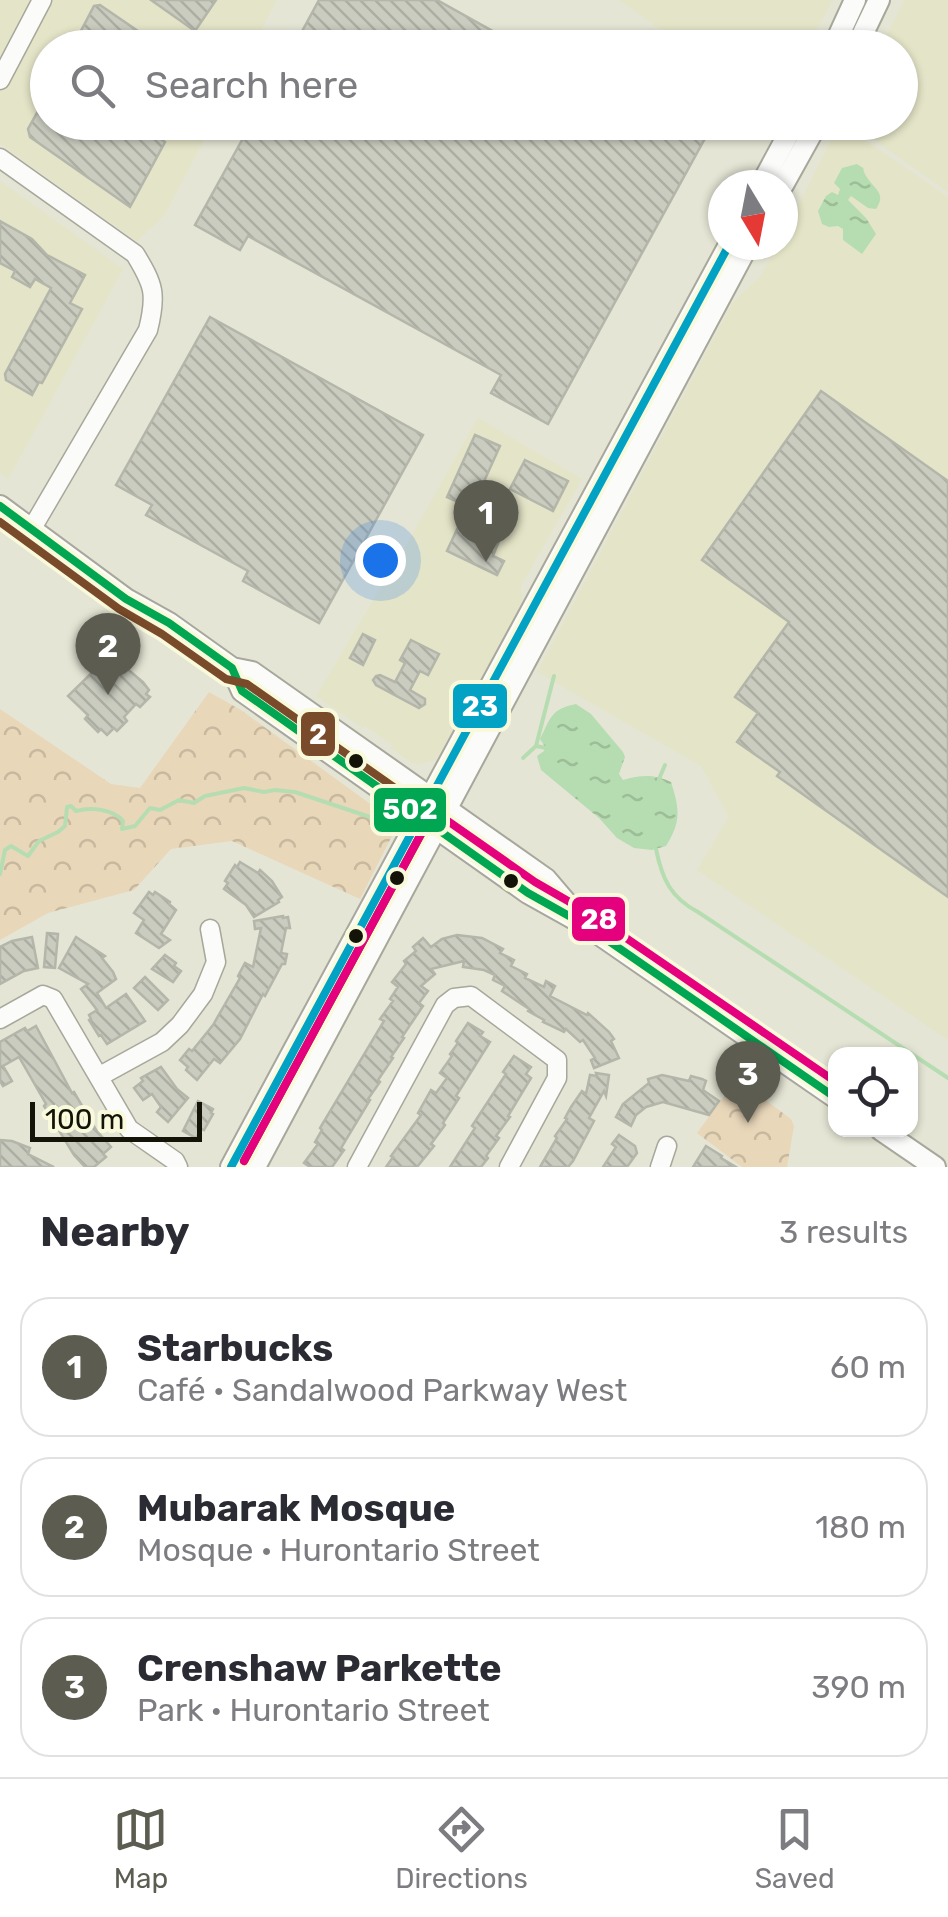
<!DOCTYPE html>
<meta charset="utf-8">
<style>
body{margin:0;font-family:Rubik,sans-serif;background:#f2f2f3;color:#2b2b33}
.controls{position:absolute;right:30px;bottom:30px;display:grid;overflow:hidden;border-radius:20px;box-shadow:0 2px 8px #0004}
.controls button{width:90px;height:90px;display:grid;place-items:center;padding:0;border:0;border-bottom:2px solid #e1e1e2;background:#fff;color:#2b2b33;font:50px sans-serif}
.compass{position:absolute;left:708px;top:170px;width:90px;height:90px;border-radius:50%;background:#fff;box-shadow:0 2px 8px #0004;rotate:170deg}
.scale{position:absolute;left:30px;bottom:25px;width:172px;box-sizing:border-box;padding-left:10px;border:5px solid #131308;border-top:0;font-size:28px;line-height:35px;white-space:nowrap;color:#131308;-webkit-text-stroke:8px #f9f9db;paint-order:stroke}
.you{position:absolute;left:380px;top:560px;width:35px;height:35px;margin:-25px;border:8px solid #fff;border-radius:50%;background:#1a73e8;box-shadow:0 0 0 15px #1a73e833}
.badge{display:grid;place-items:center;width:65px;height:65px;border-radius:50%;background:#5c5c50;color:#fff;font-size:32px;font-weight:700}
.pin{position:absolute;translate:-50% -82px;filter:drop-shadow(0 2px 5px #0008)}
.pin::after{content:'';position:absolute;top:52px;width:35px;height:30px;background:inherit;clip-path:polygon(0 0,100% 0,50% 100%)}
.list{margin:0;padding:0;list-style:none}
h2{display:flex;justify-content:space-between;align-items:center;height:130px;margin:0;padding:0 40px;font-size:42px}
h2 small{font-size:32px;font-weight:400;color:#7c7c81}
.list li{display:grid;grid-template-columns:65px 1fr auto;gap:30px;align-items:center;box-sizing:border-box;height:140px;margin:0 20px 20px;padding:0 20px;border:2px solid #e1e1e2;border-radius:30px}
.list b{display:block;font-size:38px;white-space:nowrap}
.list p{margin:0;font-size:32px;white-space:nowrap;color:#7c7c81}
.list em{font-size:32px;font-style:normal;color:#7c7c81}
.icon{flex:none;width:55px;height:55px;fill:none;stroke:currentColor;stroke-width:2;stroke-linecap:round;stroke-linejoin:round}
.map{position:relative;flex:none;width:948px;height:1167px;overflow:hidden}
.search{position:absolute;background:#fff;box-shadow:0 2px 8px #0004;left:30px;right:30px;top:30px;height:110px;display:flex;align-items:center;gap:25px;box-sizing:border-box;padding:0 35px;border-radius:55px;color:#7c7c81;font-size:38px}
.sheet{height:610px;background:#fff}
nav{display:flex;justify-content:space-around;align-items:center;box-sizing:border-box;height:140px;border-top:2px solid #e1e1e2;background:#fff;font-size:28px;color:#7c7c81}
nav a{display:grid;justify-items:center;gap:5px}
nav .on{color:#5c5c50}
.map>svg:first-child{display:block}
.built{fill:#e4e4c8}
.forest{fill:url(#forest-crowns)}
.water{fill:url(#water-ripples)}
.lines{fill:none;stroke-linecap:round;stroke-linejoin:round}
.stream{stroke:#b6ddb1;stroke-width:4}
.building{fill:url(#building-back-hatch);stroke:#b4b6aa;stroke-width:2.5}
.minor-casing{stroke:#a7a79b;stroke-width:21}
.major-casing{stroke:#a7a79b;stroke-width:24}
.minor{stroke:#fbfbf9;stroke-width:18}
.major{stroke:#fbfbf9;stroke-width:20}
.bus-1-casing{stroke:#f9f9db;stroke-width:15}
.bus-2-casing{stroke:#f9f9db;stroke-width:15}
.bus-3-casing{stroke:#f9f9db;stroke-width:15}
.bus-4-casing{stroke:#f9f9db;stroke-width:15}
.bus-1{stroke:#01a2c4;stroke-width:8}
.bus-2{stroke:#00a651;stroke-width:8}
.bus-3{stroke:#7a4b2a;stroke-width:8}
.bus-4{stroke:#e5007d;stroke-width:8}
.bus-dot{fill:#131308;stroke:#f9f9db;stroke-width:4}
.line-badge{stroke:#f9f9db;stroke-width:4}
.badge-label{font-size:28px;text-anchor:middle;font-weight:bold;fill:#fff}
</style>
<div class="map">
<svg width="948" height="1167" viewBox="0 0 948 1167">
<defs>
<pattern id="forest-crowns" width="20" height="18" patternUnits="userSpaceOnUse" patternTransform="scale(2.5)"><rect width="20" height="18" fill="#e9d7ba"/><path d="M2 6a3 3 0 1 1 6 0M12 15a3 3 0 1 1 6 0" fill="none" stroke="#c7b89e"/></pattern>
<pattern id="water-ripples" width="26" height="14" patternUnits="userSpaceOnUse" patternTransform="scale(2.5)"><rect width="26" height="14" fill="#b6ddb1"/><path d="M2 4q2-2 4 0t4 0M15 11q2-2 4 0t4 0" fill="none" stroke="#9cbd97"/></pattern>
<pattern id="building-back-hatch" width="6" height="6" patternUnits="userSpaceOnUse" patternTransform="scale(2.5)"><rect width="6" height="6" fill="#c9ccbf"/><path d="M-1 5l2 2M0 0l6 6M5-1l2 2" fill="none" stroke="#acaea3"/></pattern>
</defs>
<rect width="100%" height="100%" fill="#e5e5d5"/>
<g class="built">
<polygon points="0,0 277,0 252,47 48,48 48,122 213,123 164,216 137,241 0,144"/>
<polygon points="619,0 833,0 807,47 687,48"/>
<polygon points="904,0 948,0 948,192 851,123 900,122 900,48 881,47"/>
<polygon points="840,123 948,197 948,1040 697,870 729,817 701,766 537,672 733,302 759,278 778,245 783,245 783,235"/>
<polygon points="0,181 123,269 8,479 0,473"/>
<polygon points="478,418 582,479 521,586 522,602 438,757 432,761 419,764 412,763 391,748 392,745 365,726 363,728 316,696 409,540"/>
</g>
<g class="forest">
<polygon points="209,692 241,710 391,819 392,836 360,899 232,841 171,849 134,890 48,913 0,940 0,709 111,784 140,788"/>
<polygon points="737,1079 791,1119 794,1126 787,1167 742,1167 697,1133"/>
</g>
<g class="water">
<path d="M857,164C870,173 859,162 866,176C874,189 887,193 876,209L868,208L851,196L848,200L866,218L876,234L862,254L843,240V229L838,226L829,227L822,224L818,211L826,196L832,192L838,195L840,189L834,183L842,168Z"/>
<path d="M576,704L591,714L623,752L625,757L619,774L623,780C641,775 653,774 671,782C680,810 681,822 666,846L652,850L634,848L617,838L599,818L541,770L537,756L544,751L545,747L540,739C551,717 551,709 576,704Z"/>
</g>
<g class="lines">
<g class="stream">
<polyline points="536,746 554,676"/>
<polyline points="523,758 536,746 546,748"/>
<polyline points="659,779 665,765"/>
<path d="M656,849C662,879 671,898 698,912L948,1078"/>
<path d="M0,874L5,850L11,846L28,856L39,841L58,832L65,826L67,807L71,806L76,811C91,807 113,809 123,821L122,829L135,826L150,808L160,810L179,800L194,803L205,796L244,788L264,792L275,790L295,792L373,818"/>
</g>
</g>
<g class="building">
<polygon points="151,0 216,0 195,31"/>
<polygon points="319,0 437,0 523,48 293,48"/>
<polygon points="100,5 151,40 147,48 72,48 94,6"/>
<polygon points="48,93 48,122 97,122 111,132 127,129 134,134 141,124 165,142 130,207 30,137 28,129"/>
<polygon points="252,122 714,122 548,424 491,393 501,375 248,236 240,250 195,225"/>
<polygon points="0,221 32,239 47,255 85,275 70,303 82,309 42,383 39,382 32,395 6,380 5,374 51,288 35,279 30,287 12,277 15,271 0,263"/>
<polygon points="210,317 423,435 319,623 243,581 248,571 146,515 152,505 116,485"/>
<polygon points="821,391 948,481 948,897 777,776 780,772 737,742 758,713 735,697 789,622 702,560"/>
<polygon points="475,435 500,446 472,508 447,497"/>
<polygon points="525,460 568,481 553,511 510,489"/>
<polygon points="460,523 499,541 493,556 504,561 497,575 447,551"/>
<polygon points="363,634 375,640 363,665 350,658"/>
<polygon points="411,640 439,654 428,675 420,671 410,690 425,699 425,704 419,708 376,685 373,680 376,676 380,675 395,682 405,663 400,660"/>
<polygon points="110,655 115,655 119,662 143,682 149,690 146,694 150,697 140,707 136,704 124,717 127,721 117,731 114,728 107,735 101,729 98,732 85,719 88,715 68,696"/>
<polygon points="240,862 258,873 260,870 272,881 282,897 278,900 279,902 254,917 246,905 224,889 228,883 225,881 235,865 237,867"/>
<polygon points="149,892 153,895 155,892 170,902 169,904 176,910 161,934 170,940 159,948 136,933 144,920 134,913"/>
<polygon points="283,916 283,918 288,917 290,928 286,928 281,953 287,954 285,964 282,964 265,996 263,994 240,1039 220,1063 214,1059 197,1080 186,1070 188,1067 180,1060 189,1049 192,1051 213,1025 240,978 238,976 245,963 253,967 261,928 255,929 254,921"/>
<polygon points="47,933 58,934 55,968 44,967"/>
<polygon points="457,935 482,938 503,949 500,953 514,960 511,966 527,974 525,978 544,987 546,981 555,986 550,996 587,1015 588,1013 609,1032 614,1039 611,1041 619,1058 594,1068 591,1060 595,1058 583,1040 580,1042 566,1029 564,1032 543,1022 544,1020 528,1011 529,1009 502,991 505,986 493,980 495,975 484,970 463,967 464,961 431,969 435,974 421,986 428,991 419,1003 423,1006 402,1037 404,1038 391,1057 393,1058 378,1080 380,1082 368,1099 370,1100 341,1148 344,1150 332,1167 310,1167 304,1163 318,1144 315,1142 322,1130 320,1128 384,1021 380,1019 393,1001 390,999 398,987 392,982 406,964 404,961 416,951 413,947 423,938 431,947 442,939"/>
<polygon points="32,937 38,968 24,971 0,984 0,947 12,941"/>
<polygon points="76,937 105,956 102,958 113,972 116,979 97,993 106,1008 126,994 145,1021 107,1044 101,1035 99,1036 89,1020 91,1019 89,1015 97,1010 81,989 88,984 59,968"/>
<polygon points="165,955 176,963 174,966 181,971 173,982 152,969"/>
<polygon points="145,977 168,1000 158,1010 134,988"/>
<polygon points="468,1023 483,1032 480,1036 490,1042 456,1096 459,1098 443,1123 445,1125 431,1144 434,1146 417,1167 386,1167 393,1157 391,1156 421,1115 418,1113 431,1090 436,1093 447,1078 440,1073 452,1056 450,1054 458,1043 456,1041"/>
<polygon points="36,1026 72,1093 74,1092 96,1130 111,1147 103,1154 106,1157 94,1167 85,1167 74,1155 44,1106 46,1104 19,1057 3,1066 12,1081 3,1086 0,1081 0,1042 25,1028 27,1031"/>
<polygon points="514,1056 531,1067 526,1074 531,1078 508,1116 510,1117 496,1136 499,1138 486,1156 488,1158 481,1167 450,1167 475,1128 472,1126 506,1074 503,1072"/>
<polygon points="161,1067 177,1089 188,1098 168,1122 157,1112 161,1107 152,1094 143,1100 134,1088 143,1081 141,1078"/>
<polygon points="596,1073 609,1075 606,1096 604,1091 589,1118 594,1121 573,1161 568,1167 540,1167 557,1138 555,1136 567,1119 565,1118 571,1107 582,1091 586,1094 590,1075 597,1076"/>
<polygon points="662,1075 689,1081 691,1076 702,1079 706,1081 703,1090 719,1101 709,1115 663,1102 646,1107 636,1115 631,1126 616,1117 623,1104 649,1083 648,1079"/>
<polygon points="198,1101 213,1109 211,1113 213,1114 204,1130 202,1129 196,1138 183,1131"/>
<polygon points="619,1135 635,1146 637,1153 627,1167 603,1167 616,1147 612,1144"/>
<polygon points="0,1140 12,1141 30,1148 28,1154 54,1167 0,1167"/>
<polygon points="706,1146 722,1156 721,1158 736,1167 693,1167"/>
</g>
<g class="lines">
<defs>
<g id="minor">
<polyline points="0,80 42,0"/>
<path d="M0,158L135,254C154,285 157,294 148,330L31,530"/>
<polyline points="0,1019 43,995 53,999 129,1129 175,1161 178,1167"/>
<polyline points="100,1076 162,1042 180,1025 203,994 216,962 210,929"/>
<polyline points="357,1167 445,1005 454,998 471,996 557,1060 557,1078 509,1167"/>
<polyline points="660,1167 667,1146"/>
</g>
<g id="major">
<polyline points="833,48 855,0"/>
<polyline points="856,48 879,0"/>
<polyline points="761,185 795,122"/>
<polyline points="783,185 818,122"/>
<polyline points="0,506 126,599 169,623 232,668 252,672 546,879 575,913"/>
<polyline points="232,668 242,691 528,893 587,926 836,1098"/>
<polyline points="881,1130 935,1167"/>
<path d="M231,1167C396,859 563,552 729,245"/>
<polyline points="255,1167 748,245"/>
</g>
</defs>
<use href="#minor" class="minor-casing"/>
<use href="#major" class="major-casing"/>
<use href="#minor" class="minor"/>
<use href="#major" class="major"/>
<defs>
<polyline id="bus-1" points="231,1167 729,245"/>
<polyline id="bus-2" points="0,506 126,599 169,623 232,668 242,691 528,893 587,926 836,1098"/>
<polyline id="bus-3" points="0,522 119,609 162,634 226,679 247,684 432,814 244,1161"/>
<polyline id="bus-4" points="244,1161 427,823 436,817 445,819 535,882 594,916 836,1082"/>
</defs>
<use href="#bus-1" class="bus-1-casing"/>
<use href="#bus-2" class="bus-2-casing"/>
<use href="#bus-3" class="bus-3-casing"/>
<use href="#bus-4" class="bus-4-casing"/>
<use href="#bus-1" class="bus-1"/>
<use href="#bus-2" class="bus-2"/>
<use href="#bus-3" class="bus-3"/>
<use href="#bus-4" class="bus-4"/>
</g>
<g class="bus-dot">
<circle cx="356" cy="761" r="9"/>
<circle cx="397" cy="878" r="9"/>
<circle cx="511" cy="881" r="9"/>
<circle cx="356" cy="936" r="9"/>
</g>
<g class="line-badge">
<rect x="451" y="682" width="58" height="48" rx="10" fill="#01a2c4"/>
<rect x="299" y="710" width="38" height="48" rx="10" fill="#7a4b2a"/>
<rect x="372" y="786" width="76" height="48" rx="10" fill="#00a651"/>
<rect x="570" y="895" width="57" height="48" rx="10" fill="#e5007d"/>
</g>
<g class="badge-label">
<text x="480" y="716">23</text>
<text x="318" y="744">2</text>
<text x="410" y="819">502</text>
<text x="599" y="929">28</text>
</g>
</svg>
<div class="controls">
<button><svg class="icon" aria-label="locate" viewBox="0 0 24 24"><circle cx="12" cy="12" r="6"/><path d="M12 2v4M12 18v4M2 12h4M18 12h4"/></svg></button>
</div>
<svg class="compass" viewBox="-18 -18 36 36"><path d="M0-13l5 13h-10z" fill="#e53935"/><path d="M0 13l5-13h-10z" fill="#7c7c81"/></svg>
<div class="scale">100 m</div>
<div class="you"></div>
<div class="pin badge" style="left:486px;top:562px">1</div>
<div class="pin badge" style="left:108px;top:695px">2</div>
<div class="pin badge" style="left:748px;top:1123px">3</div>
<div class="search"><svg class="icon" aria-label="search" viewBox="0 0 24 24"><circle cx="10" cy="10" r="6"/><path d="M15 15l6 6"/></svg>Search here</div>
</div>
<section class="sheet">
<h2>Nearby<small>3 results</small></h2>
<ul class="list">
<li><span class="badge">1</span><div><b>Starbucks</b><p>Café · Sandalwood Parkway West</p></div><em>60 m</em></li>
<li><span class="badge">2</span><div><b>Mubarak Mosque</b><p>Mosque · Hurontario Street</p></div><em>180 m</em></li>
<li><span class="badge">3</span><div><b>Crenshaw Parkette</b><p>Park · Hurontario Street</p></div><em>390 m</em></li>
</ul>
</section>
<nav>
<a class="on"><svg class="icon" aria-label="map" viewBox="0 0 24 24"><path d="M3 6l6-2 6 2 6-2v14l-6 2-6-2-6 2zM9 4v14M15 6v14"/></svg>Map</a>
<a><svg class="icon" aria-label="directions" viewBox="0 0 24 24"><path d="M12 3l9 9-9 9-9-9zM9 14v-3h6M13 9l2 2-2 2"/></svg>Directions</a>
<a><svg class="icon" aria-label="saved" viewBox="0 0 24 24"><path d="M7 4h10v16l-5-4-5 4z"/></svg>Saved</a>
</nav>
